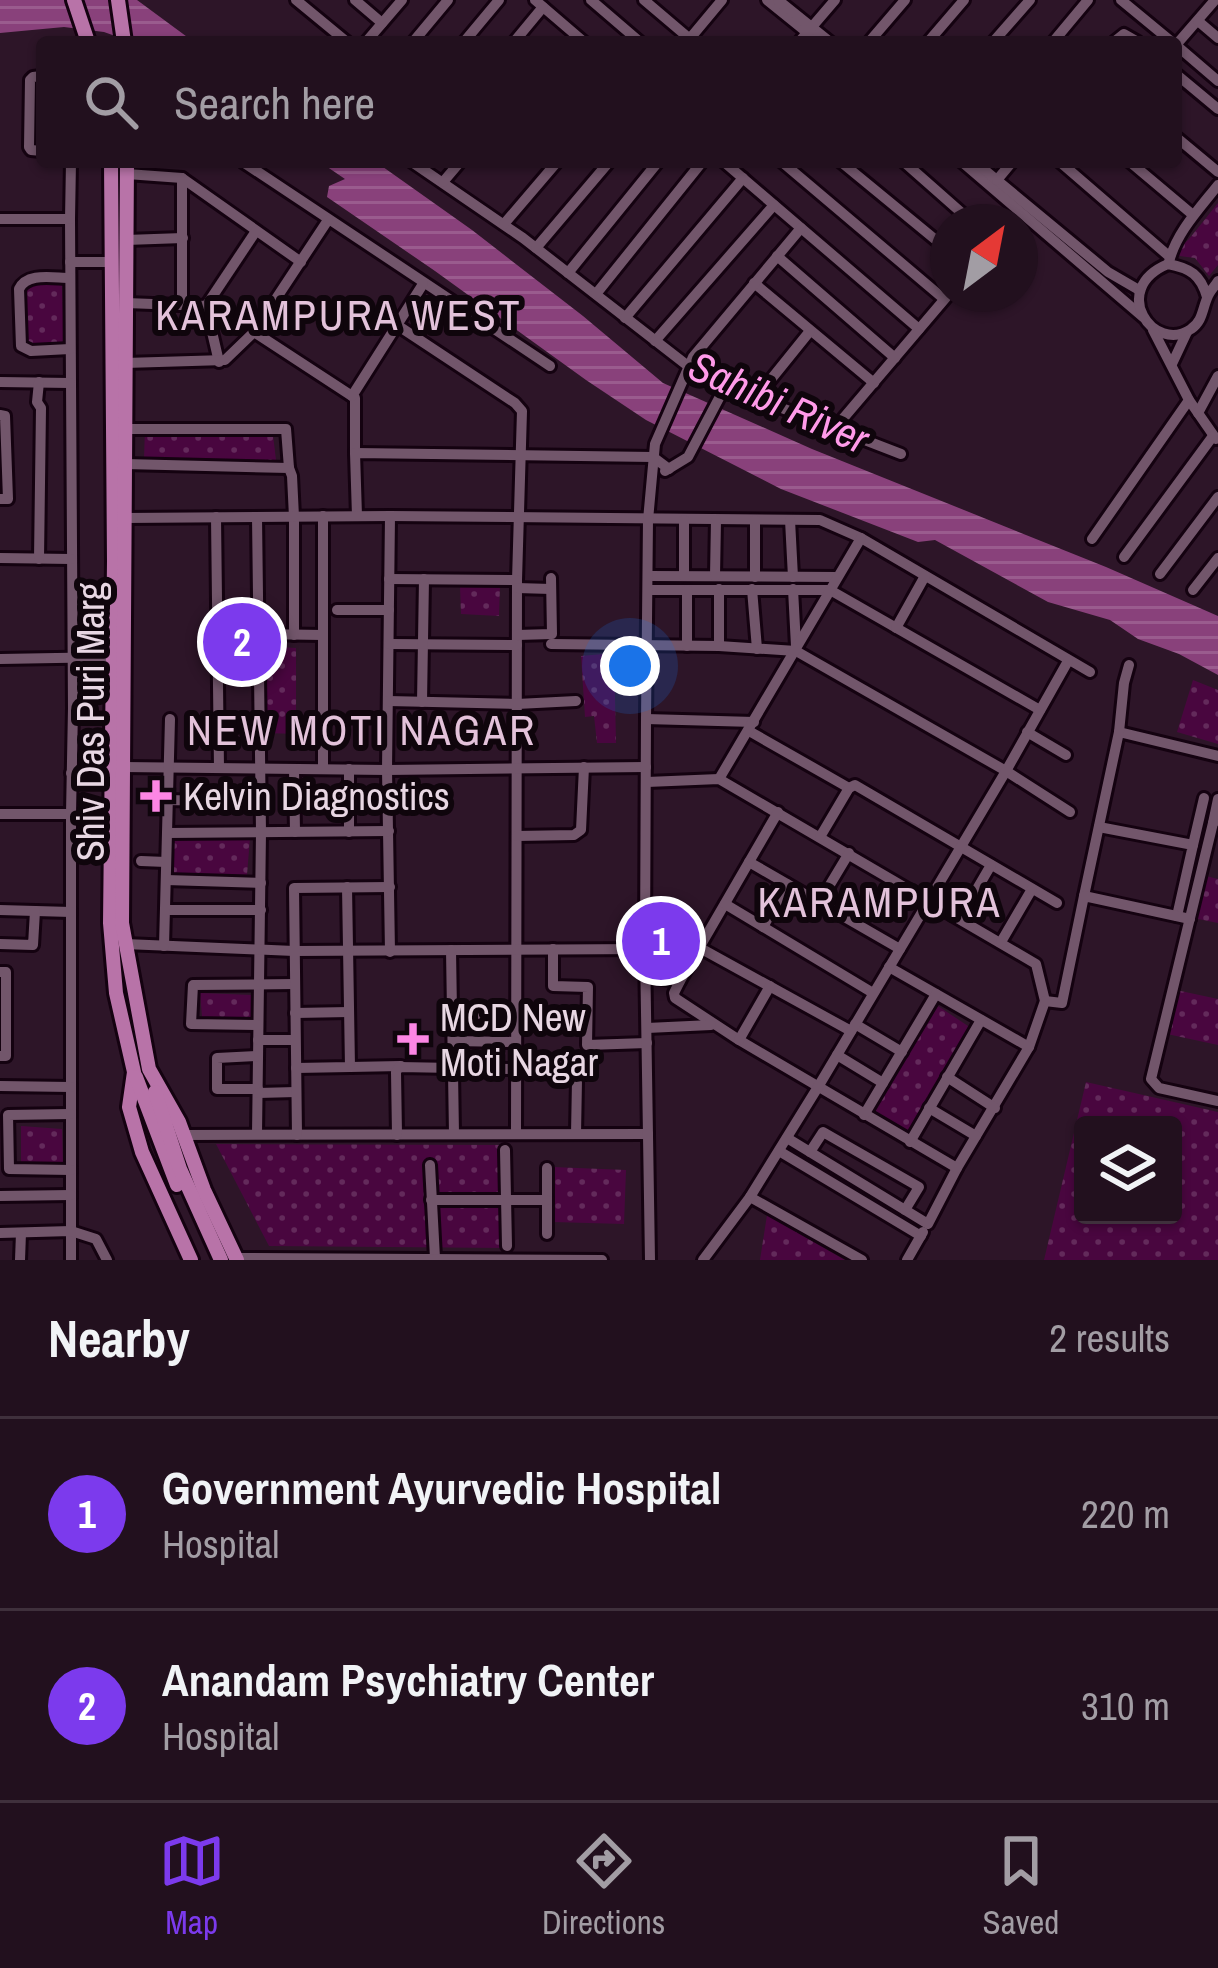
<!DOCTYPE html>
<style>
body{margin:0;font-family:"Archivo Narrow",sans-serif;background:#2a1927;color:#f1f3f6}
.controls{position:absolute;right:36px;bottom:36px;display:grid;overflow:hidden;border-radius:12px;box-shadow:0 3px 9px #0004}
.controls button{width:108px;height:108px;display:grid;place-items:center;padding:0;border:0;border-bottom:3px solid #3f303c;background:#22101e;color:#f1f3f6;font:60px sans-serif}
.compass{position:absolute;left:930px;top:204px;width:108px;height:108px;border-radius:50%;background:#22101e;box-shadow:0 3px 9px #0004;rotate:32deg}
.you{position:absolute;left:630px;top:666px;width:42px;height:42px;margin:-30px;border:9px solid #fff;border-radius:50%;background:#1a73e8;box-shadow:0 0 0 18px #1a73e833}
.badge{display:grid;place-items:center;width:78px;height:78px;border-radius:50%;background:#7c3aed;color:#fff;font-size:39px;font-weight:700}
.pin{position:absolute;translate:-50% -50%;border:6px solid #fff;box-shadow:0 3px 12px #0006}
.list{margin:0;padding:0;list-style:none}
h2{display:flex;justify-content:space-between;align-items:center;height:156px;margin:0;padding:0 48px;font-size:51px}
h2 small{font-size:39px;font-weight:400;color:#a29da4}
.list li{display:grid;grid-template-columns:78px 1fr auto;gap:36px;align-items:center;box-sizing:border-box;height:192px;padding:0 48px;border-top:3px solid #3f303c}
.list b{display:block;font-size:45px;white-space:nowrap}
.list p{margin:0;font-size:39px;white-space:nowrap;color:#a29da4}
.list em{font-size:39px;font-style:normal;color:#a29da4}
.icon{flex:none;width:66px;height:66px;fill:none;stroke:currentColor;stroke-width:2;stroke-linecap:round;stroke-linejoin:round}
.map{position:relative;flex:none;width:1218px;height:1260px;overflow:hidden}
.search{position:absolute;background:#22101e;box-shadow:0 3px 9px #0004;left:36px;right:36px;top:36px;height:132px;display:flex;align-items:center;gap:30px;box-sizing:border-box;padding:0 42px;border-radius:12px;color:#a29da4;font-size:45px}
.sheet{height:540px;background:#22101e}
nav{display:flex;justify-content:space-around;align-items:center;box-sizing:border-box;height:168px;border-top:3px solid #3f303c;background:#22101e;font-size:33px;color:#a29da4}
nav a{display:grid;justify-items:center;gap:6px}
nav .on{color:#7c3aed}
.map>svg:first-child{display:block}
.grass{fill:url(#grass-dots);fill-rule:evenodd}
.water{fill:url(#water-rules)}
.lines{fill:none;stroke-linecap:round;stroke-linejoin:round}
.minor-casing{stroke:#140210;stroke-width:16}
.major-casing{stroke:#140210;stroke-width:20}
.minor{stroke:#72566b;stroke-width:10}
.major{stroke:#b873a8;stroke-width:14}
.poi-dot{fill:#fc86e4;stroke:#0f050c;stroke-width:4.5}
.labels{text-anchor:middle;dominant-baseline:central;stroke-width:12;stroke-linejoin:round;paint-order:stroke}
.street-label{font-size:39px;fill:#e8d7e3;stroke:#0f050c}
.poi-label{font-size:39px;fill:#e8d7e3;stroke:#0f050c;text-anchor:start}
.neighbourhood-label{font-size:42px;letter-spacing:3px;fill:#e3c2da;stroke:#0f050c}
.water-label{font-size:42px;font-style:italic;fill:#ff9ae9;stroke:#0f050c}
</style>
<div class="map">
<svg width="1218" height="1260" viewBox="0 0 1218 1260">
<defs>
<pattern id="grass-dots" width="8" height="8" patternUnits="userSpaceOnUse" patternTransform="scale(3)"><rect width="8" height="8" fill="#49063f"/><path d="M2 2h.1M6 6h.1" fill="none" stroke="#632a5b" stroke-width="1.8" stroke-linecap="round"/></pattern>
<pattern id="water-rules" width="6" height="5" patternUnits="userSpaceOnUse" patternTransform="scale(3)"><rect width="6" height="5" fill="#89417b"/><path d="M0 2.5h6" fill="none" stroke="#9a5c8e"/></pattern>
</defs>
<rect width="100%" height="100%" fill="#2d1528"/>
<g class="grass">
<polygon points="1218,203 1218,265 1209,276 1195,258 1172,255 1189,239"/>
<polygon points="62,282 64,346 27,348 25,283"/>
<polygon points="145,427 272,427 276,460 144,459"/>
<polygon points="460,586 500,586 499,616 461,614"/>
<polygon points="266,646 296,648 296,734 266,733"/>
<polygon points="614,653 616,743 597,743 594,716 585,717 581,656"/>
<polygon points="1193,680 1218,690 1218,744 1177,732"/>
<polygon points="171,837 250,838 246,887 175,883"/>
<polygon points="1202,875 1218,879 1218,923 1193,918"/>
<polygon points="1176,990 1218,999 1218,1045 1167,1034"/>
<polygon points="200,993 253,995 253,1029 203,1028"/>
<polygon points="938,1006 971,1028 908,1133 873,1112"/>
<path d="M1086,1082L1218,1112V1260H1044ZM1083,1125H1173V1215H1083Z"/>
<polygon points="21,1126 62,1129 63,1165 21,1162"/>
<polygon points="216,1144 507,1145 509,1248 269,1246"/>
<polygon points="553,1167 626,1170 624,1224 553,1222"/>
<polygon points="767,1215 845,1260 760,1260"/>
</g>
<g class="water">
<polygon points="0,0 137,0 194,42 132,42 104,32 64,27 0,33"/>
<polygon points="320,162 376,162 472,230 583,316 663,383 812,449 1106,567 1218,616 1218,675 1179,654 1138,639 1110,620 1048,602 935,540 918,542 781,489 646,420 586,380 435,271 327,197 329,186 345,179"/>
</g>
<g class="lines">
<defs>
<g id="minor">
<polyline points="296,0 347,42"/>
<polyline points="355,0 382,23"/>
<polyline points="535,0 584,42"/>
<polyline points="591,0 640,42"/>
<polyline points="644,0 690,39"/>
<polyline points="767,0 819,42"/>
<polyline points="778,0 830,42"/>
<polyline points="1121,0 1172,42"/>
<polyline points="1215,0 1176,45 1218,81"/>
<polyline points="1198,21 1218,38"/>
<polyline points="366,42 402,0"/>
<polyline points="413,42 448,0"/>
<polyline points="464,42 499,0"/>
<polyline points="514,42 543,7"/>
<polyline points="687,42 722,0"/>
<polyline points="799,42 835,0"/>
<polyline points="869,42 905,0"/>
<polyline points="928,42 964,0"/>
<polyline points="993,42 1030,0"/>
<polyline points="1053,42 1088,0"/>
<polyline points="1114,42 1124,34 1138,42"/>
<polyline points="1176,74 1218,109"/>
<polyline points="42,76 33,77 30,80 29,147 31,150 42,151"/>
<polyline points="1176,137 1218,172"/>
<polyline points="243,162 550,366"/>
<polyline points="412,162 523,238 688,366 756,398 901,454"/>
<polyline points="724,162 919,329"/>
<polyline points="782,162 944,299"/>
<polyline points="841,162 948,250"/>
<polyline points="904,162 972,222"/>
<polyline points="962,162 1143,317"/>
<polyline points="975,162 1108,272 1139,290"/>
<polyline points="1060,162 1170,257"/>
<polyline points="1130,162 1193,215"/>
<polyline points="127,174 182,178 301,262"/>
<polyline points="997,180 1012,162"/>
<polyline points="443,182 460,162"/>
<polyline points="0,219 70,219 73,708 71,814"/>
<polyline points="70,219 71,162"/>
<polyline points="504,224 557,162"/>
<polyline points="126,240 183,238"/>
<polyline points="536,248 609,162"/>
<polyline points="777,256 895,358"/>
<polyline points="70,262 110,262"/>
<path d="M1169,262C1176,233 1199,209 1218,185"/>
<polyline points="568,273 658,162"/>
<polyline points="754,283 874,383"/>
<polyline points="596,294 702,162"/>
<path d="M1207,297C1201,275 1190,268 1168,264C1108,289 1154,355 1191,329C1203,321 1202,309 1208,296C1210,291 1215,286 1218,281"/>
<polyline points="126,303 206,306"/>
<polyline points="182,305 182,178"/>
<polyline points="206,306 256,231"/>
<polyline points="206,306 219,362"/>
<polyline points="625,318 743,178"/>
<polyline points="397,325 515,403 522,411 517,580 516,1133"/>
<polyline points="1153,330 1189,400 1216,439"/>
<polyline points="254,332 355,398 355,453"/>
<polyline points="655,341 774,205"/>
<path d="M70,349L31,351L21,346L19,289C27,272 53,278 70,278"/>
<polyline points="125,363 225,360 254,332 328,220"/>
<polyline points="1172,364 1187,332"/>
<polyline points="0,382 70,383"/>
<polyline points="352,396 423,284"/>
<polyline points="756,398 810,331"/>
<polyline points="1198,413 1218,376"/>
<polyline points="0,415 5,416 8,499 0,499"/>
<polyline points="835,428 949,294"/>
<polyline points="125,429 286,429 289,468"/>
<polyline points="125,464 289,468 292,476 294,517 294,635"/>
<polyline points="665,471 688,457 727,383"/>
<polyline points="357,516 355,453 653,457 669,469"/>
<polyline points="390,516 387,770 390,952"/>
<polyline points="216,517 219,768"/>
<polyline points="257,517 261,832 257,1134"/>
<polyline points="124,518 390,516 820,520 861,538 1090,672"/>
<polyline points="790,520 793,577"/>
<polyline points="1092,539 1189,400"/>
<polyline points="1124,557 1213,436"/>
<polyline points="0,558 71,559"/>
<polyline points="39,559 41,408 37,402 39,382"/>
<polyline points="1160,574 1218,497"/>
<polyline points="649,576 837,577"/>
<polyline points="684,576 684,520"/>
<polyline points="715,576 716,520"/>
<polyline points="755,577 755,520"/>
<polyline points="389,579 517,580"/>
<polyline points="517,588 551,589"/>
<polyline points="719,589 719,646"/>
<polyline points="752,589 757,649"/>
<polyline points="793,589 796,646"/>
<polyline points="649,590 830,590 1040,710"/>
<polyline points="1193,590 1218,558"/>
<polyline points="337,610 389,610"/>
<polyline points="896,628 925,576"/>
<polyline points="259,634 323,635"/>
<polyline points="517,635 552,634 551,578"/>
<polyline points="389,644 517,645"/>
<polyline points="551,644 719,646 796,651 1006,771 1070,812"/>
<polyline points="687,646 687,590"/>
<polyline points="0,659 113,657"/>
<polyline points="388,701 517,704 576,701"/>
<polyline points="422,702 424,579"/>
<polyline points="646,719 754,722"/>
<polyline points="749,731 849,788"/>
<polyline points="1027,732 1066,755"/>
<polyline points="1119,732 1218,756"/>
<polyline points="123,767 387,770 646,767"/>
<polyline points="294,769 295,832"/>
<polyline points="323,769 323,516"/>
<polyline points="71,773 112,774"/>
<polyline points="719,779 861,538"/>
<polyline points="647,782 719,779 1036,964 1045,1001 1029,1047 957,1168 928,1224 787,1138"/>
<polyline points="167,800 261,802"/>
<polyline points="778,812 680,981 674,993 675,998 739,1040 957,1168"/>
<polyline points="0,814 71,814 71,1260"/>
<polyline points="1218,819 1213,823 1151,1079 1159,1088 1218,1101"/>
<polyline points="1213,823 1218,799"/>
<polyline points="1099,827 1193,845 1177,916"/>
<polyline points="349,832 349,769"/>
<polyline points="167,833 389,831"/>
<polyline points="517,836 574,835 581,830 584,767"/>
<polyline points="820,837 849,788 855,785 1057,903"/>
<polyline points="1193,845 1204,798"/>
<polyline points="141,861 166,862"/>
<polyline points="749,862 900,949"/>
<polyline points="166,880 261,883"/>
<polyline points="1084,896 1119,732 1124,683 1129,665"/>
<polyline points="819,903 849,853"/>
<polyline points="725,904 873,993"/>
<polyline points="0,910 71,912"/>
<polyline points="165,910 261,910"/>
<polyline points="960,918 991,865"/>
<polyline points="763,927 787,884"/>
<polyline points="1001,942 1032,889"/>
<polyline points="0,944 33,945 35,911"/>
<polyline points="125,944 294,951 645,949"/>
<polyline points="164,946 170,719"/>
<polyline points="700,948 851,1031"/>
<polyline points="553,949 553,986 588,987 587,1045 647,1043"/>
<polyline points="451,950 454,1134"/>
<polyline points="889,967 1029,1047"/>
<polyline points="0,972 6,972 6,1056 0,1056"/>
<polyline points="646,977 680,981"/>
<polyline points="1045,1001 1062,1003 1084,896 1190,919"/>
<polyline points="295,1013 349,1012"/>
<polyline points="452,1013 516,1015"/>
<polyline points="855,1024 902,1052"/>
<polyline points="258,1025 191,1024 193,985 294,984"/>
<polyline points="647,1028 711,1025"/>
<polyline points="258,1040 295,1040"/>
<polyline points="739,1040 770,986"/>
<polyline points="453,1041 516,1042"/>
<polyline points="837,1055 883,1083"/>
<polyline points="350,1067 401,1066"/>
<polyline points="296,1068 350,1067 347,887"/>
<polyline points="947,1077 995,1108"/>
<polyline points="0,1086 71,1087"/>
<polyline points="258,1089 217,1089 217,1058 258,1056"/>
<polyline points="258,1093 296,1092"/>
<polyline points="929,1108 976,1136"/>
<polyline points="70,1114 8,1115 9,1169 71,1170"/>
<polyline points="864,1115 936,994"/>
<polyline points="576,1134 577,1080"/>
<polyline points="184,1135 648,1134"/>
<polyline points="297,1135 294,888 390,887"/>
<polyline points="397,1135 396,1072 399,1067 516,1069"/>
<polyline points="910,1142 981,1020"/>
<polyline points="505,1150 507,1246"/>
<polyline points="779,1151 921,1236"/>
<polyline points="810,1152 823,1132 919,1187 905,1210"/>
<polyline points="430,1165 435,1258"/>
<polyline points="547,1168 547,1234"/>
<polyline points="0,1196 71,1195"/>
<polyline points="750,1197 862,1260"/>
<polyline points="431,1200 547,1200"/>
<polyline points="0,1233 71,1231 96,1239 107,1260"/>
<polyline points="236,1258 602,1260"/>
<polyline points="20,1260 21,1233"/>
<polyline points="650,1260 645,949 646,719 648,520 655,444 693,357 801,228"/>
<polyline points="703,1260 750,1197 818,1087 1006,771 1068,661"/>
<polyline points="907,1260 923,1232"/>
</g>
<g id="major">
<polyline points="74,0 88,42"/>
<polyline points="118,0 124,42"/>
<polyline points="111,162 114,561 110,923 116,993 134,1072 129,1107 142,1152 191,1260"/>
<polyline points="127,162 122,923 149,1069 179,1122 204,1190 237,1260"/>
<polyline points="136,1077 177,1185"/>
<polyline points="155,1092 180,1169 221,1260"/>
</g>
</defs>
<use href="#minor" class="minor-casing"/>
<use href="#major" class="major-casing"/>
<use href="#minor" class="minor"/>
<use href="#major" class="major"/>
</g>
<g class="poi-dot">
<path d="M150 778h12v12h12v12h-12v12h-12v-12h-12v-12h12z"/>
<path d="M407 1021h12v12h12v12h-12v12h-12v-12h-12v-12h12z"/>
</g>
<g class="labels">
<g class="street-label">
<text transform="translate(90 722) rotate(-90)">Shiv Das Puri Marg</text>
</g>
<g class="poi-label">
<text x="183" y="796">Kelvin Diagnostics</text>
<text x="440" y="1017">MCD New<tspan x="440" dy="45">Moti Nagar</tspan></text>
</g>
<g class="neighbourhood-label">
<text x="339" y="315">KARAMPURA WEST</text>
<text x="362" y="730">NEW MOTI NAGAR</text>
<text x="880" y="902">KARAMPURA</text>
</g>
<g class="water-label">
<text transform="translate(779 402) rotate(24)">Sahibi River</text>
</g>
</g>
</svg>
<div class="controls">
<button><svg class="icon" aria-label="layers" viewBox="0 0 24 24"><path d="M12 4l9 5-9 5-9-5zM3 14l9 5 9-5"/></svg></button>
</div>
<svg class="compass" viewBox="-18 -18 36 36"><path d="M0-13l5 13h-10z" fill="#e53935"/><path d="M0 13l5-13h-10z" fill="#a29da4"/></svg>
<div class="you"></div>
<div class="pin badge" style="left:661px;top:941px">1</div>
<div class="pin badge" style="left:242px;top:642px">2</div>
<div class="search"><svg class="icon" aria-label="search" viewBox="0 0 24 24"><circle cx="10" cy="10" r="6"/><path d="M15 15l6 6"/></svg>Search here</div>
</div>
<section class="sheet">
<h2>Nearby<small>2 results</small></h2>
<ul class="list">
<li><span class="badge">1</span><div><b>Government Ayurvedic Hospital</b><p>Hospital</p></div><em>220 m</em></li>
<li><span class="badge">2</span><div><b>Anandam Psychiatry Center</b><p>Hospital</p></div><em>310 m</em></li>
</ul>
</section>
<nav>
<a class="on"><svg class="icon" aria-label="map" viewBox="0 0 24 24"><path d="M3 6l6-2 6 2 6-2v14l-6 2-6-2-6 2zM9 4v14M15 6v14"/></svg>Map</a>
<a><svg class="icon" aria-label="directions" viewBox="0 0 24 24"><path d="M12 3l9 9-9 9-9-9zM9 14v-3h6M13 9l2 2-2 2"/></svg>Directions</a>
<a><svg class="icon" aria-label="saved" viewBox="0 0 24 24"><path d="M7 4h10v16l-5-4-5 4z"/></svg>Saved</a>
</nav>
